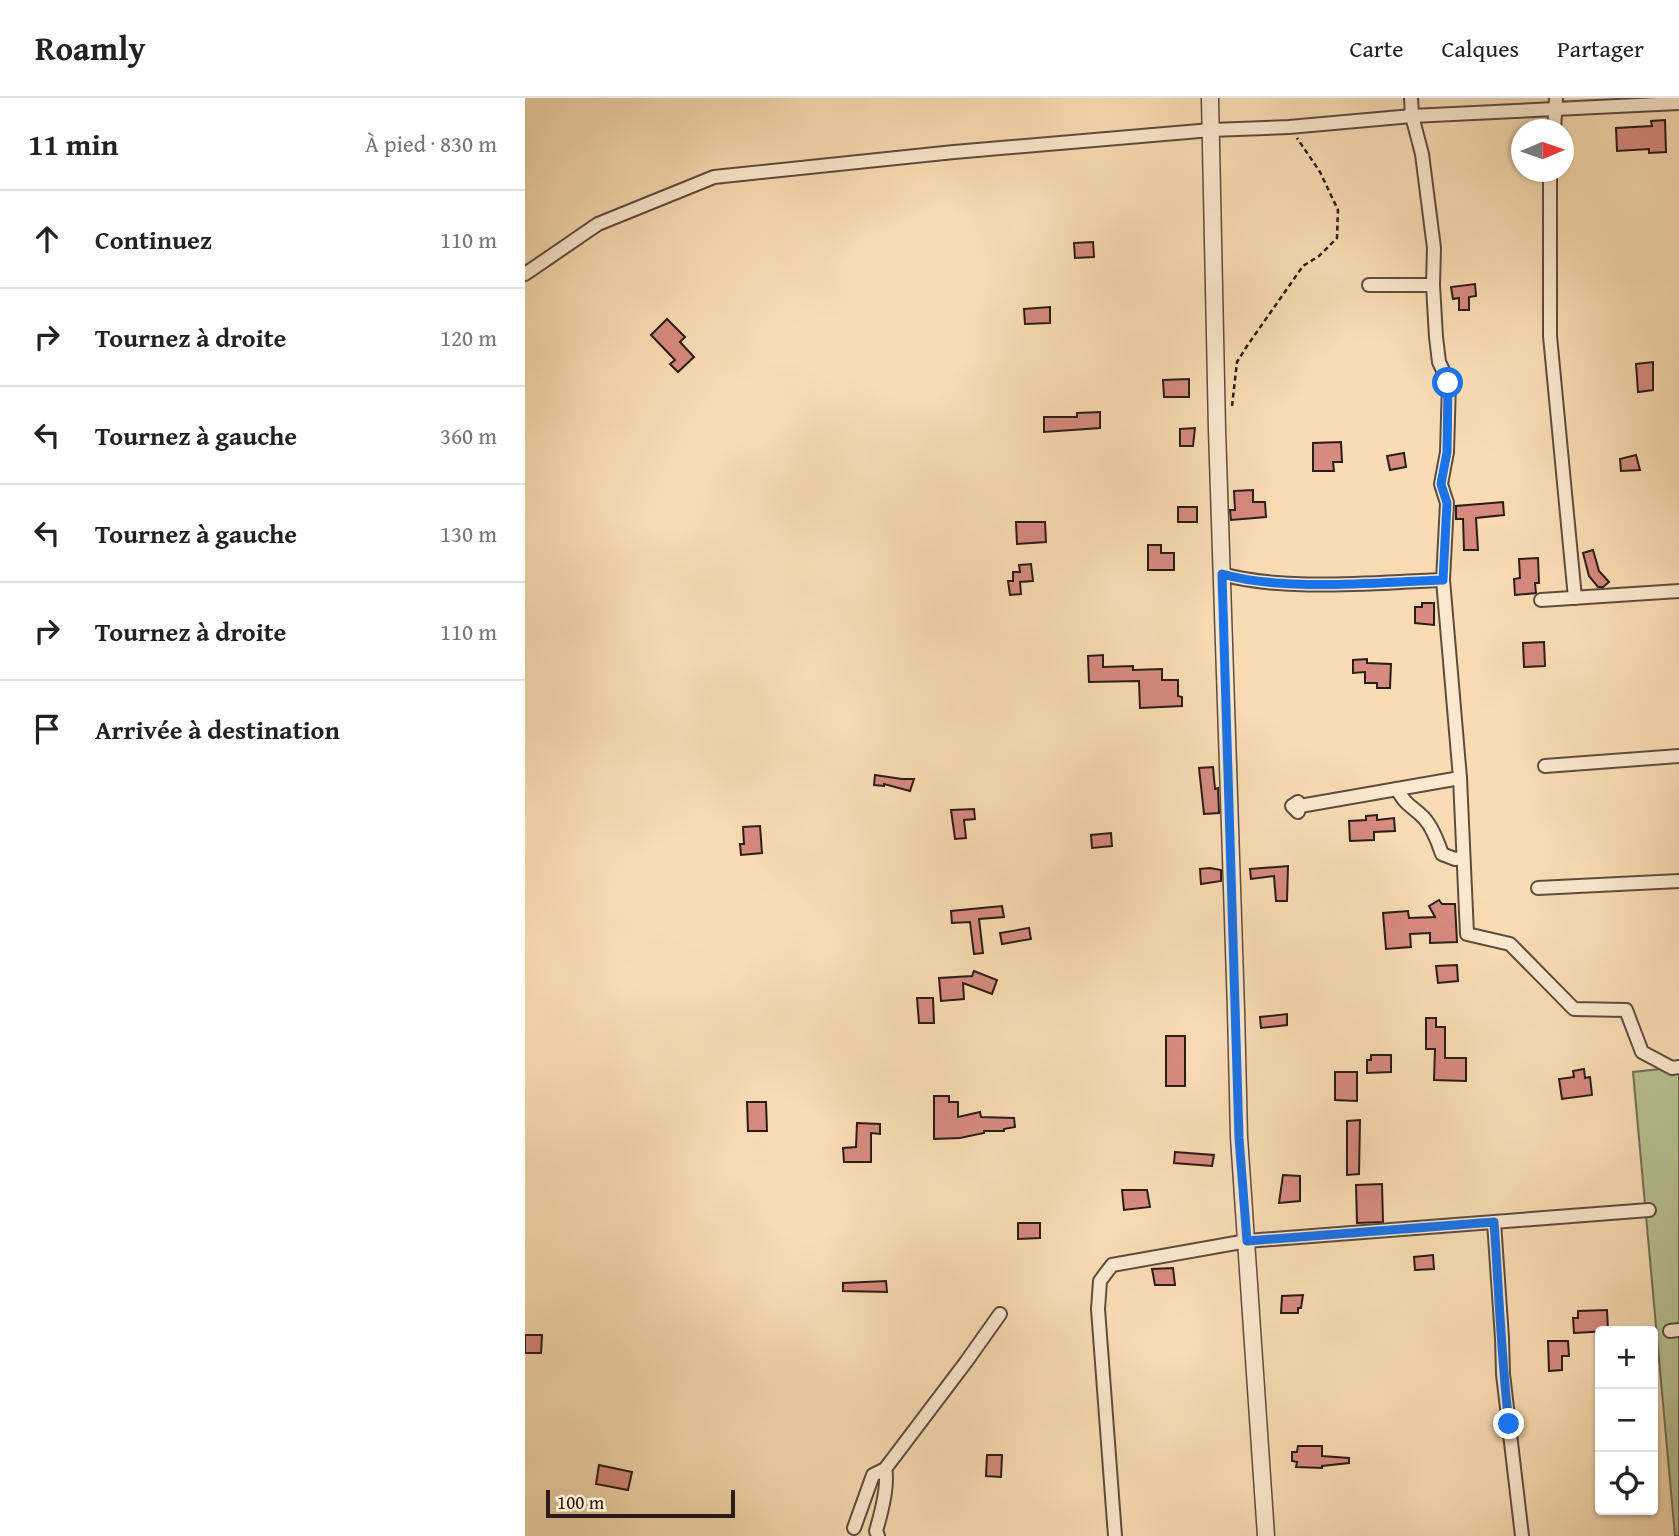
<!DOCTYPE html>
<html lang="fr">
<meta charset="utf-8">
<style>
body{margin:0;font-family:"Gentium Book Plus",serif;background:#f6f6f6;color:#222}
.controls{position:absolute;right:21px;bottom:21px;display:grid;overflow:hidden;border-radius:7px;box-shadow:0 2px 5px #0004}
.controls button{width:63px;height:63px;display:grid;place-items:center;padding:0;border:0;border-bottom:2px solid #e0e0e0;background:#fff;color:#222;font:35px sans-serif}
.compass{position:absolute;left:986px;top:21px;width:63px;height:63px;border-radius:50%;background:#fff;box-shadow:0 2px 5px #0004;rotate:88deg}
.scale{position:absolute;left:21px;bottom:18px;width:189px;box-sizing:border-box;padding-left:7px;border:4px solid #2a1c16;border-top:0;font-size:19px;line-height:24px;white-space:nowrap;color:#2a1c16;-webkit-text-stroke:5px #fbe8ce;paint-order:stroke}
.stop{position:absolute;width:21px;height:21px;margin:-16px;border:5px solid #1a73e8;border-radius:50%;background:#fff}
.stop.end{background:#1a73e8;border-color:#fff;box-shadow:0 2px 7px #0008}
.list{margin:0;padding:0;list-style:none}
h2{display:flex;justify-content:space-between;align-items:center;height:91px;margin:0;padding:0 28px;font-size:30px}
h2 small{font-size:23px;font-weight:400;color:#767676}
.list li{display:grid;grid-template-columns:46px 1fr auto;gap:21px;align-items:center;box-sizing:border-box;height:98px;padding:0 28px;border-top:2px solid #e0e0e0}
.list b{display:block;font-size:26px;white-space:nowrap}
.list em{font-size:23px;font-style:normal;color:#767676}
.icon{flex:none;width:38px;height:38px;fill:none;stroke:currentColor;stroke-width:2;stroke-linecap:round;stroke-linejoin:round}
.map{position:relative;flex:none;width:1154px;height:1438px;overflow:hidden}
header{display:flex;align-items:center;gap:42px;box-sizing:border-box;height:98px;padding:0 35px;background:#fff;border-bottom:2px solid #e0e0e0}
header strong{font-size:33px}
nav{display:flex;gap:38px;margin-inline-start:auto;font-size:24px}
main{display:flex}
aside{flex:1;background:#fff}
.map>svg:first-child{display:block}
.green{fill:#b8c291;stroke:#716f54;stroke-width:2}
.building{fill:#d78a7f;stroke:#2a1c16;stroke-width:2}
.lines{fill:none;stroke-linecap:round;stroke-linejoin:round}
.minor-casing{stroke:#5e4c3e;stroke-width:16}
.tertiary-casing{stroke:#5e4c3e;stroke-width:19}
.path{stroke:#2a1c16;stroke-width:2.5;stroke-dasharray:5 3.5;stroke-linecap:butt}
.minor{stroke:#fbe8ce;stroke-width:12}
.tertiary{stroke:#fbe8ce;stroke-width:16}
.route{stroke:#1a73e8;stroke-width:9}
</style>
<header>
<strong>Roamly</strong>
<nav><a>Carte</a><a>Calques</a><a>Partager</a></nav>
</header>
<main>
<aside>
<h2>11 min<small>À pied · 830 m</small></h2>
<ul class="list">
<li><svg class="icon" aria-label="ahead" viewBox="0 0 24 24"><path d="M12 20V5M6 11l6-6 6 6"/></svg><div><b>Continuez</b></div><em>110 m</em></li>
<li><svg class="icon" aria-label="right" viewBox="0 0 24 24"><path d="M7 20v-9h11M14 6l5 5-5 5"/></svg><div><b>Tournez à droite</b></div><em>120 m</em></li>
<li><svg class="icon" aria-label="left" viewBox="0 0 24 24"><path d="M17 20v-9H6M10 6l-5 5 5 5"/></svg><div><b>Tournez à gauche</b></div><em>360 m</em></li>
<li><svg class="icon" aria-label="left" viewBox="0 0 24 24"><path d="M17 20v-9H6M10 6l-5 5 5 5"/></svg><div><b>Tournez à gauche</b></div><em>130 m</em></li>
<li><svg class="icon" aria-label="right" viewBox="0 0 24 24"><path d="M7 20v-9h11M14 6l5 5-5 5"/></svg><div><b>Tournez à droite</b></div><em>110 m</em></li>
<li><svg class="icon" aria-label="arrive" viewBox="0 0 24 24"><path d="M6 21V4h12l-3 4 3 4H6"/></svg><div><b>Arrivée à destination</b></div></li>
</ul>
</aside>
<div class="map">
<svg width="1154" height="1438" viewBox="0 0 1154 1438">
<rect width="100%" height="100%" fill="#f9dcb4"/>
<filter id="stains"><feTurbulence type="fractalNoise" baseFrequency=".00286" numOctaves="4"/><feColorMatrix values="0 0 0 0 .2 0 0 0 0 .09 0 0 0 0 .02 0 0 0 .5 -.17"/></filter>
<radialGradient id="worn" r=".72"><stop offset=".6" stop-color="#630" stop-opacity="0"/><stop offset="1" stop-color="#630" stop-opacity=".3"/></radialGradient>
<polygon class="green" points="1154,969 1154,1438 1150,1438 1108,974"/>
<g class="building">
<polygon points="1140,22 1141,54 1124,55 1124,51 1092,53 1091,30 1127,28 1126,23"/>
<polygon points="568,144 569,159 550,160 549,145"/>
<polygon points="950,186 951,198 944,199 944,212 934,212 934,200 928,201 926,189"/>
<polygon points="525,209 525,225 500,226 499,211"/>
<polygon points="142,221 160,239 155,244 169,259 153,274 145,266 150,262 126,237"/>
<polygon points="1128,264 1128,292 1113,294 1111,266"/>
<polygon points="664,281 664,299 639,299 638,282"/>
<polygon points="575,314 575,330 519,334 519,319 552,319 552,315"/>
<polygon points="670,330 668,348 655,348 655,331"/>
<polygon points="816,344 817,364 808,364 809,373 788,373 788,345"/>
<polygon points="879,355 881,369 865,372 862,358"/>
<polygon points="1111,357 1115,372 1096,373 1095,361"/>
<polygon points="728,392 728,404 740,404 741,419 706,422 705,412 710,412 709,393"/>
<polygon points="978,404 979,417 951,420 953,452 939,452 938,421 931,421 931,408"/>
<rect x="653" y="409" width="19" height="15"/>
<polygon points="491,424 520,424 521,444 492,446"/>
<polygon points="623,447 636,447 636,455 649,455 649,472 623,472"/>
<polygon points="1068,452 1074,473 1084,484 1078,489 1073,489 1064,478 1058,455"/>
<polygon points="1013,460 1014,485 1010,485 1011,495 990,497 989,481 995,480 994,461"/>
<polygon points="506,466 508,483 495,484 496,496 485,497 483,483 488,483 488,474 495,474 494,467"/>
<polygon points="897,505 909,505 909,527 890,525 890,509 897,509"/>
<polygon points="1019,544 1020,568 999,569 998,545"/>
<polygon points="578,557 578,569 608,568 608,572 637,571 637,582 653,582 653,598 657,599 657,608 615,610 614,583 564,584 563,558"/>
<polygon points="842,561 842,565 866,566 865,590 852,590 852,585 840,585 840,574 828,575 828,562"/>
<polygon points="688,669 690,691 693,690 694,715 679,716 674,670"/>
<polygon points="350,677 377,681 389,681 385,693 359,686 359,688 349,687"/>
<polygon points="449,711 450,721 439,722 441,740 430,741 426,712"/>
<polygon points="852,717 852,722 869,720 870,733 849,734 849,742 825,743 824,723 841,722 841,718"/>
<polygon points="235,728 237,755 216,757 215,746 219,746 218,729"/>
<polygon points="586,735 587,748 567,750 566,737"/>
<polygon points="763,768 762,803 751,803 749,778 726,781 725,771"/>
<polygon points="685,770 696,772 696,783 676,786 675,771"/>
<polygon points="914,802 917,806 930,806 932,844 905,845 905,835 885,836 886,849 861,851 858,815 883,813 884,820 910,819 904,808"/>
<polygon points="477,808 479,819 454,821 458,855 449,856 445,824 427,825 426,813"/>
<polygon points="504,830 506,841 477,846 475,835"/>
<polygon points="932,867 933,883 913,885 911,868"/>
<polygon points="449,873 472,882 467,896 438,885 439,901 416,903 414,880 447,878"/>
<polygon points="392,900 408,900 409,925 394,925"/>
<polygon points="762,916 762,927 736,930 735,919"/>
<polygon points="901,920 911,920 911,929 920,929 920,960 941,960 941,983 909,982 910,951 901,951"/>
<rect x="641" y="938" width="19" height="50"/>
<polygon points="846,957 866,957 866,974 842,975 842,962 846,962"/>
<polygon points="1059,971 1060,980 1065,979 1067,997 1037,1001 1034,981 1049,979 1048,973"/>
<polygon points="810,974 832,974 832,1003 810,1002"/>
<polygon points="409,998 424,998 424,1004 433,1004 433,1019 455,1014 456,1019 489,1020 490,1029 479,1031 479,1033 459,1033 459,1035 435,1040 409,1041"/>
<polygon points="222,1004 241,1004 242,1033 223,1033"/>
<polygon points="835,1022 834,1076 822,1077 822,1023"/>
<polygon points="332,1025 355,1026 355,1036 346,1035 346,1064 319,1064 318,1050 331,1049"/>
<polygon points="650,1054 689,1057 687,1068 649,1065"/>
<polygon points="758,1077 775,1078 775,1103 754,1105"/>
<polygon points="857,1086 858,1124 832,1125 831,1087"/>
<polygon points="597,1092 622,1092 625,1109 599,1112"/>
<polygon points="493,1125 515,1125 515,1140 493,1141"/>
<polygon points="908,1157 909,1171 890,1172 889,1159"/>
<polygon points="648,1170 650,1187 630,1187 627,1171"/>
<polygon points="361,1183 362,1194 318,1193 318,1185"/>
<polygon points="778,1197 776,1210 773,1210 773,1215 756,1215 757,1198"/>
<polygon points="1082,1212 1083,1233 1049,1235 1048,1220 1053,1220 1053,1213"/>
<polygon points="0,1237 17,1237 16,1255 0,1255"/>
<polygon points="1023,1243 1043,1243 1044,1258 1037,1258 1037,1272 1024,1273"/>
<polygon points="773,1348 797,1348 797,1358 824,1360 824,1365 797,1368 797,1370 771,1369 772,1364 767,1363 767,1354 772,1354"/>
<polygon points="462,1357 477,1357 476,1379 461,1378"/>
<polygon points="74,1367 107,1374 103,1392 71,1386"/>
</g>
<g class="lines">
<defs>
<g id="minor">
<polyline points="886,0 887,18 897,56 909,150 908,187 911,239 914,264 924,285 922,354 916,386 922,405 918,482 935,680 942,836 985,846 1049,911 1101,912 1117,954 1147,970 1154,969"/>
<polyline points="1029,32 1031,0"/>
<polyline points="1025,74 1025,238 1050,500"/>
<polyline points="0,176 73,126 189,79 429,54 686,32 764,29 887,18 1154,5"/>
<polyline points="844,187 908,187"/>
<path d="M697,476C760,494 852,484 918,482"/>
<polyline points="1016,502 1154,493"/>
<polyline points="1020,668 1154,658"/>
<path d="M872,691C882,709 886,707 899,720C908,730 913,744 917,756L930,761L938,760"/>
<polyline points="775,708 773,714 767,708 773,704 775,708 935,680"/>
<polyline points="1013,790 1154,783"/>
<polyline points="969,1124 977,1240 978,1276 997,1438"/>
<polyline points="1145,1233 1154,1232"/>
<polyline points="329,1430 348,1377 360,1371 441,1264 475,1216"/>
<path d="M353,1438L351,1433C356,1416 364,1387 360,1371"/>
<polyline points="590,1438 573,1211 575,1183 587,1167 722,1143 1124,1112"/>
</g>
<polyline id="tertiary" points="685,0 692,332 711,912 714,1039 741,1438"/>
</defs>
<use href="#minor" class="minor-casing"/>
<use href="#tertiary" class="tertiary-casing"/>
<polyline class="path" points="707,308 712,264 722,248 778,168 794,158 812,140 813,112 795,74 772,40"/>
<use href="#minor" class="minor"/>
<use href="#tertiary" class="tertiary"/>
</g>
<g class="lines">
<path class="route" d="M923,285L922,354L916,386L922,405L918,482C852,484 760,494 697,476L714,1040L722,1143L969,1124C974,1192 976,1260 984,1326"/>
</g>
<rect width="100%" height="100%" filter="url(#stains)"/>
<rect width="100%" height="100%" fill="url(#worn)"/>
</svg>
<div class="controls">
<button>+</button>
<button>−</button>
<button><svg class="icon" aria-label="locate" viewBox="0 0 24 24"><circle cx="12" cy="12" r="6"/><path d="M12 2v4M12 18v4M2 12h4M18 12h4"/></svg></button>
</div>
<svg class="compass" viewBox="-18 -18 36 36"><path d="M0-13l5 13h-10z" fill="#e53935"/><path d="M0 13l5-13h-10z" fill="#767676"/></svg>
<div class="scale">100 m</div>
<div class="stop" style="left:923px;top:285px"></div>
<div class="stop end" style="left:984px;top:1326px"></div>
</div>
</main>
